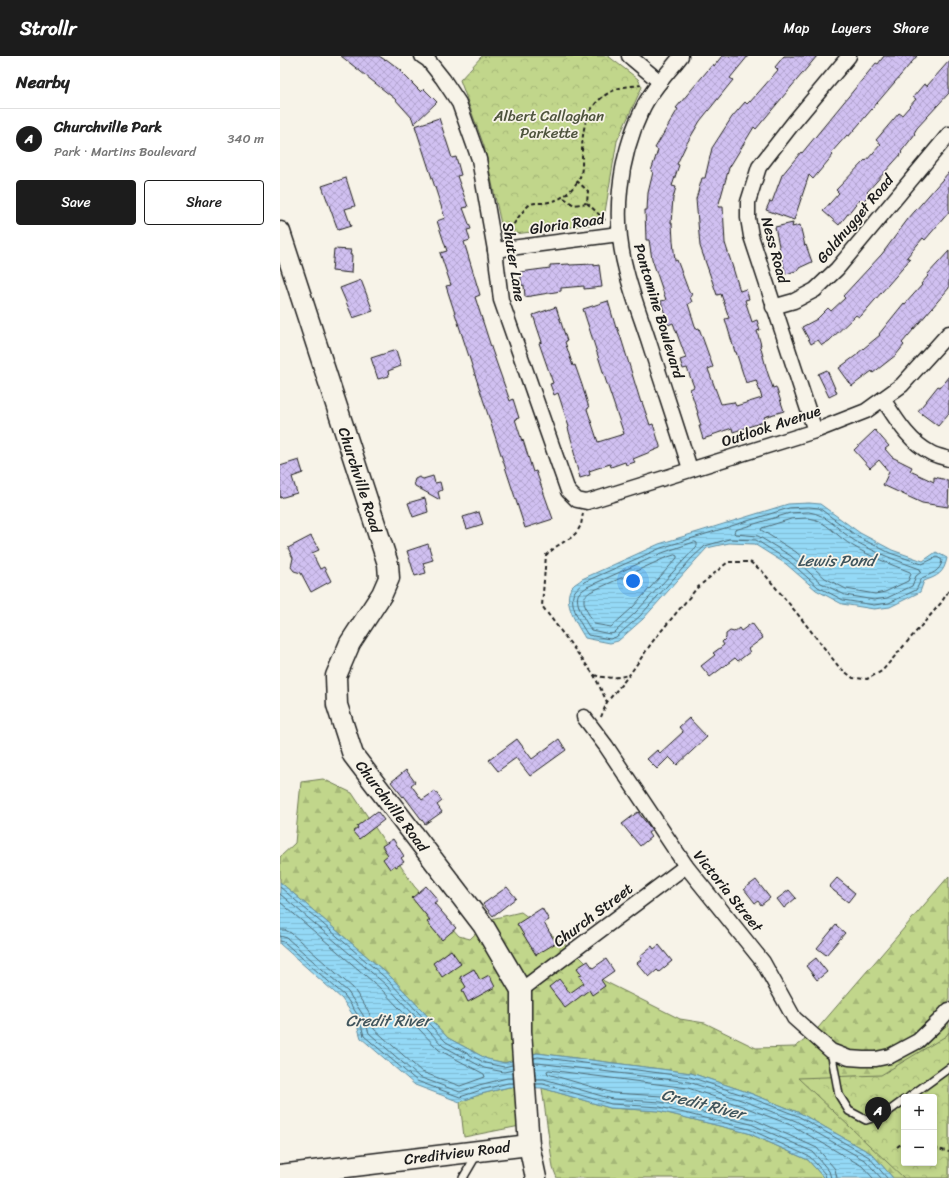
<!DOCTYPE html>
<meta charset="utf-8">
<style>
body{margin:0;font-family:Sriracha,sans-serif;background:#f2f2f2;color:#222}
.controls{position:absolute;right:12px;bottom:12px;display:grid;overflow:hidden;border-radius:4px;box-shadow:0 2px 6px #0003}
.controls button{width:36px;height:36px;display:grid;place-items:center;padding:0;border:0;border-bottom:1px solid #e0e0e0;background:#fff;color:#222;font:20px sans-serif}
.you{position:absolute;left:353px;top:525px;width:14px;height:14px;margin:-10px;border:3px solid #fff;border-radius:50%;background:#1a73e8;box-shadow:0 0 0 6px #1a73e833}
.badge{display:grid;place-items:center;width:26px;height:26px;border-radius:50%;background:#1c1c1c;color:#fff;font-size:13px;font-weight:700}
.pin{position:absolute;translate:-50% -33px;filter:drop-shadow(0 1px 2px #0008)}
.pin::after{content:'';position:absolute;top:21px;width:14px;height:12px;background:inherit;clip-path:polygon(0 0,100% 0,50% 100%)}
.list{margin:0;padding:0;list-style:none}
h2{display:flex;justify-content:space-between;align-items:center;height:52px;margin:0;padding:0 16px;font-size:17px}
h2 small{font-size:13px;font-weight:400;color:#767676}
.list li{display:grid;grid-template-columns:26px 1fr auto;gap:12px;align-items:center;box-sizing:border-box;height:60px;padding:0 16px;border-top:1px solid #e0e0e0}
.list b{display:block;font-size:15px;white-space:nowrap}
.list p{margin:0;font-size:13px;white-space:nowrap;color:#767676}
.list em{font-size:13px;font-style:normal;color:#767676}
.actions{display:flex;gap:8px;padding:12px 16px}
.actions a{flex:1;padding:9px 0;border:1px solid #1c1c1c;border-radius:4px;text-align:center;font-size:14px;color:#1c1c1c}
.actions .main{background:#1c1c1c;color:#fff}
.map{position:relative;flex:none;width:669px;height:1122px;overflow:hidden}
header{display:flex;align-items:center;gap:24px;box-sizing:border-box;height:56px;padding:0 20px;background:#1c1c1c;color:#fff}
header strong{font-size:19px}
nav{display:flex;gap:22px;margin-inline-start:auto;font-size:14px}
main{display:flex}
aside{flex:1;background:#fff}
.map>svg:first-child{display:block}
.forest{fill:url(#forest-firs);stroke:#6e7954;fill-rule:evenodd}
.park{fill:url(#park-crowns);stroke:#6e7954;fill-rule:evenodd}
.water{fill:url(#water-rules);stroke:#648d9f}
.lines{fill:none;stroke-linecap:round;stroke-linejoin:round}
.shore{stroke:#4c6873;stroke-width:1}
.building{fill:url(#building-cross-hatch);stroke:#1c1c1c}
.lane-casing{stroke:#1c1c1c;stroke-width:10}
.street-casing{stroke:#1c1c1c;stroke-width:17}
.secondary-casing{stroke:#1c1c1c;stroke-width:23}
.path{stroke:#1c1c1c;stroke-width:2;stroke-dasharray:4 3;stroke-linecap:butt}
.lane{stroke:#f7f3e8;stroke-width:7}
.street{stroke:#f7f3e8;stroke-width:14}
.secondary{stroke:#f7f3e8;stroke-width:20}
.labels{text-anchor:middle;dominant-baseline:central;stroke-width:3.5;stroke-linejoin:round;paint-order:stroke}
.park-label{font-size:15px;fill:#4e543d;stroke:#f7f3e8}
.street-label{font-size:15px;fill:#1c1c1c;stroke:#f7f3e8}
.water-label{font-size:16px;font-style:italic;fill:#40555d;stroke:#f7f3e8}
</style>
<header>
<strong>Strollr</strong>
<nav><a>Map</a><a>Layers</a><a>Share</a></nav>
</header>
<main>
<aside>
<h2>Nearby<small></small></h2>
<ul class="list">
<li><span class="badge">A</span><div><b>Churchville Park</b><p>Park · Martins Boulevard</p></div><em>340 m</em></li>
</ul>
<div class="actions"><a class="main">Save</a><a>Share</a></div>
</aside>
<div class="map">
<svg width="669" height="1122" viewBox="0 0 669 1122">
<defs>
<pattern id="forest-firs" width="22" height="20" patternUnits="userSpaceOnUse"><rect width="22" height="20" fill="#c1d68b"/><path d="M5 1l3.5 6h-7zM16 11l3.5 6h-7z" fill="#a5b777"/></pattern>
<pattern id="park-crowns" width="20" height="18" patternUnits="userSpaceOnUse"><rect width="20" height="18" fill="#c1d68b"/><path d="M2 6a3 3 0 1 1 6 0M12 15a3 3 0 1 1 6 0" fill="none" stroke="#a5b777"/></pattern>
<pattern id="water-rules" width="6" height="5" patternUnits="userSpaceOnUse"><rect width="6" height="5" fill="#94d9f6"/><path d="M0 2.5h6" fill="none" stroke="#7fbad2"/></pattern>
<pattern id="building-cross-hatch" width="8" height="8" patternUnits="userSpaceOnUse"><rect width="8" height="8" fill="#d0c0f1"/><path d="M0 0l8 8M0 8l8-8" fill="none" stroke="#b2a4ce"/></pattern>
</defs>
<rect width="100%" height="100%" fill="#f7f3e8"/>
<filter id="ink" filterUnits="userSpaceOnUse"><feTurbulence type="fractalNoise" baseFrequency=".025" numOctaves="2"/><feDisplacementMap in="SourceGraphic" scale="8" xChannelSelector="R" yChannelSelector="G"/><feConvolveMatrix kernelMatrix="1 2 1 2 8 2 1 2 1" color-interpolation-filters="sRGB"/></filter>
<g filter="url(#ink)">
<g class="forest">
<path d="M43,723L72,737L134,830L179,880L190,883L211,863L241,856L295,896L324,925L400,963L425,967L476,992L515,991L532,979L669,820V1122H613L592,1098L520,1057L467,1036L411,1017L257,997L225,1007L207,1003L168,982L111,921L0,826V801L15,787L21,726ZM624,1041H654V1107H624Z"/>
<polygon points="262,1032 330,1052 379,1055 468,1077 528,1104 544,1122 277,1122 273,1112"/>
</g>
<g class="park">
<polygon points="202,0 328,0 358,23 362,31 337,85 325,156 316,168 235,178 221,168 204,90 180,24"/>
<path d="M669,976V1122H624L518,1022L601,1019L666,980ZM624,1041H654V1107H624Z"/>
<polygon points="229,1031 242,1031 240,1070 184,1081 180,1046 201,1038"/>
</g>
<g class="water">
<path d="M529,447L540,448L580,477L612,494L643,505L656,496L667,502C664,517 658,520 644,525L640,536L610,551L594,553L562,548L536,534L506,508L474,488L449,487L427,492L415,505L363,563L338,585L330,587L305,582C298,570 281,545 292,531C294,528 299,526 302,523L379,488L508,448Z"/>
<polygon points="0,826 111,921 168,982 207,1003 225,1007 257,997 411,1017 467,1036 520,1057 592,1098 613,1122 544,1122 528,1104 468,1077 379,1055 330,1052 262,1032 229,1031 201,1038 180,1046 135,1029 81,982 75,962 62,943 0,888"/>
</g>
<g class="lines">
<g class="shore">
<path d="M529,451L539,452L578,481L610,497L642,508L657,501L662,504C661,516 650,518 642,522L636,534L609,547L594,549L563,544L538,531L509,505L476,484L449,483L425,490L412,502L360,560L336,581L330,583L308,579C301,569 287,546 295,535C297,532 301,529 304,526L381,492L509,452Z"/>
<path d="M529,456C547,458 560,476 575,485C596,497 618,505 640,513L641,516L636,520L632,530L607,542L594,544L565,539L541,527L511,500L478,480L455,478L454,477L455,474L510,457Z"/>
<path d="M529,462C546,464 558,482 573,490C591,501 610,508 630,516L631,518L628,525L605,536L595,538L566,533L545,522L516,496L481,474L482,472L511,463Z"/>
<path d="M415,486L417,487V490L356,556L334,577L330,578L311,574C306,566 293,546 299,537C301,535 305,533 307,531L382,497Z"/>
<path d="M395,499L397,500V502L352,552L331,571L314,568C311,562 303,550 304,543C304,540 308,538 310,536L385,502Z"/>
<polyline points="0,831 108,924 166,986 205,1007 224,1011 232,1009"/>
<polyline points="0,838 105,928 163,990 204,1012 224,1016 233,1014"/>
<polyline points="0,846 100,932 159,994 204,1018 205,1021 180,1030 142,1016 94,973 89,956 73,932 11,877 5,874 0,874"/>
<polyline points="0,880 7,882 68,936 83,959 89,977 139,1021 180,1036 199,1029 227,1022 233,1022"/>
<polyline points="0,885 4,886 65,940 79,961 84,980 137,1025 180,1041 201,1034 228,1027 234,1027"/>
<polyline points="254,1002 258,1001 410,1021 466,1040 518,1060 589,1101 607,1122"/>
<polyline points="254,1007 258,1007 409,1026 464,1045 516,1065 586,1105 601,1122"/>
<polyline points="255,1023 264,1023 332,1043 381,1046 471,1068 533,1096 549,1115 551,1122"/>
<polyline points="256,1028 263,1028 331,1048 380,1051 469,1073 530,1101 545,1118 546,1122"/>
<polyline points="557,1122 555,1113 537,1092 473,1063 382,1040 333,1037 268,1018 267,1015 269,1014 408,1032 462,1050 513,1070 582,1110 593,1122"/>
</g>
</g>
<g class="building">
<polygon points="61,0 99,0 105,4 106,3 122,15 121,16 141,36 144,33 157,46 134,68 132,62 115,43"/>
<polygon points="442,0 468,0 450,22 453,24 420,65 407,87 397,108 399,109 392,130 396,131 393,142 391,167 392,167 393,185 395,205 397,204 409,236 412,238 410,241 412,246 408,248 416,273 419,272 433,311 428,313 441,348 454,346 456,350 482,342 476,324 466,327 456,296 455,296 445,263 449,262 441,238 437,239 420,190 416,143 422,122 425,122 432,92 452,61 465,46 467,48 470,45 470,46 485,29 498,14 495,11 504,0 537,0 476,73 474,71 449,112 438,151 443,151 445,187 453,212 460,235 466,233 469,243 465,244 472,266 477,264 480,274 477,275 481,289 480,289 487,315 493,332 496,331 504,355 484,361 486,365 453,376 452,372 432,379 432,380 423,383 419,370 421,370 417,357 418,357 410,333 414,331 407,312 403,313 400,304 406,302 393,267 388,269 381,245 386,244 372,203 369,184 366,184 365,154 367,154 368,137 373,116 371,115 378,94 375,92 398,53 396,52 433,8 434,10"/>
<polygon points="604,0 637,0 569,80 567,79 551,97 553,99 533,123 529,119 514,164 486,154 490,145 492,146 502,119 521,96 522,97 536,80 596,7 598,8"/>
<polygon points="669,5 669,37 637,72 634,77 635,78 621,96 622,97 587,136 589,138 582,147 579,144 559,169 543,155 559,137 556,134 585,104 586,105 601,88 596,84 619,57 622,59 636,43 633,41 644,28 647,30"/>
<polygon points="159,62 172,102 176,101 181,119 177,120 188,151 183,152 191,173 187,174 190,184 184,186 200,239 195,241 212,294 230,345 233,343 239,362 235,363 242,385 243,384 253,416 256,415 273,463 245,472 166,230 171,229 160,197 167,195 157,165 165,162 135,70"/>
<polygon points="669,116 669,156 645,184 643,182 627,201 630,203 622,213 581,260 579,261 576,259 549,285 542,289 538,284 531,288 522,271 537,263 548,252 551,255 565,242 563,240 602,198 628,163"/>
<polygon points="66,122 75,150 65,153 71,170 58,174 42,130"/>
<polygon points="513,167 512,171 520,169 525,190 526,189 532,206 519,212 519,214 506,218 502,204 495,171"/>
<polygon points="54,193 71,194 70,199 72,199 71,217 52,215"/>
<polygon points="669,195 669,232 622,287 624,289 616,299 593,317 592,315 572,330 559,312 578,298 578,297 600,279 599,278 624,247 625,248 642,229 641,228 648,220 647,219"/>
<polygon points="289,208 290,209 314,208 314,210 319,209 322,231 304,233 304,230 281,232 281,235 245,241 244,229 242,230 240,216 270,212 270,209"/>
<polygon points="81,224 93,255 73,262 60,232"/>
<polygon points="328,245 336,272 337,271 341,282 361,347 362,346 370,369 373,368 380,390 380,392 353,403 355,406 346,409 345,406 331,411 330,408 309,415 310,419 300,422 294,401 295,400 293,393 294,393 288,372 289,371 278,337 274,339 270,328 273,327 259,287 262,286 253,259 276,251 287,285 285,286 293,310 295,309 302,329 309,352 307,353 318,386 344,378 326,325 303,253"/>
<polygon points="116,294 121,310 108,315 109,320 98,323 91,302"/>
<polygon points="547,314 557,337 549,341 538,318"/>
<polygon points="669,320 669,357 658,370 638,355 658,330 660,331"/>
<polygon points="595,374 609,390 605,393 612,401 632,411 630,415 654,426 654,421 667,424 667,426 669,426 668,451 642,447 603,429 609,416 599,404 590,412 574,394"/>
<polygon points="19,404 23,417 12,421 17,437 0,442 0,410"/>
<polygon points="153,420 155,427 160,426 162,434 158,436 160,444 135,430 134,426 135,423 139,421 143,423"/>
<polygon points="145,442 148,456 133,461 128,447"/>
<polygon points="199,456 203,468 187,473 183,461"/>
<polygon points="31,480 39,494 32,497 40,513 44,511 51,525 31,536 21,517 14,515 11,511 13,502 8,492"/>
<polygon points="148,488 153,504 143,507 146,517 135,520 127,495"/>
<polygon points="472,567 483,582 468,593 470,596 458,605 455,602 430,621 421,610 435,599 433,597 444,589 442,586 446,582 446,578 450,575 454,576 459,572 461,575"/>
<polygon points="409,662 427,681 397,709 389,701 377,713 367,703 377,694 380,697 403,676 399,671"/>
<polygon points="237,683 252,703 279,683 286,694 250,720 236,702 218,715 209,704"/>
<polygon points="126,714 135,726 131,729 142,744 155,735 162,745 157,749 162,756 145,768 124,740 123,741 111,726"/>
<polygon points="98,756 104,764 79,783 73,776 78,772 77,770 94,757 95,758"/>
<polygon points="358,756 372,774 368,777 371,781 360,790 342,768"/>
<polygon points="113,783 124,800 121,802 124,806 116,811 115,809 110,813 103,803 108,799 102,790"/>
<polygon points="557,822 575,837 568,846 549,831"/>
<polygon points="476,824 490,842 481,849 478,845 475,847 464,833"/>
<polygon points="146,830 158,844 154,847 176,872 162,884 147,866 150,864 132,842"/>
<polygon points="227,831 236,842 213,860 203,848"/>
<polygon points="509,834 516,842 504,852 497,843"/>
<polygon points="262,852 269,864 264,867 276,887 256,899 237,868"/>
<polygon points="556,869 565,877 546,899 537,892"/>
<polygon points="379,889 392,905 379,916 377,914 369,921 357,907 362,903 360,900 372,890 374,893"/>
<polygon points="171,894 181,908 162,921 153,907"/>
<polygon points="536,902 547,916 537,924 526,910"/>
<polygon points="326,903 334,915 321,924 325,930 312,939 309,934 285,952 269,931 279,923 290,937 304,927 299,920 302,919 297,912 308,905 313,912"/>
<polygon points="194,913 200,924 209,919 215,931 188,946 182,934 186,931 180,921"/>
</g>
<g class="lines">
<defs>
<g id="lane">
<polyline points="551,995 559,1039 569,1055 586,1064 605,1058 624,1044"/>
<polyline points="629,1041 669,1012"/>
<polyline points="183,1122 197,1098"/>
</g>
<g id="street">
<polyline points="142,0 148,4 163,23 179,47 199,103 215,194 221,244 288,435 297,444 307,446 535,375 586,355 622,329 669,277"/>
<polyline points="349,0 380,26"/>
<path d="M401,0C388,17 371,34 362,54C339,102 332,162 346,214C352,239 362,264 370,289C383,330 397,371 410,413"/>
<polyline points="215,194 339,178"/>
<polyline points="493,251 514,245 535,234 557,213 669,78"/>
<path d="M603,343C616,363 629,386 651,397C656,400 663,401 669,403"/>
<polyline points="535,375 471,180 468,162 468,146 479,111 514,66 569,0"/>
<polyline points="304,661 326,690 406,810 483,906 514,962 551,995 569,1002 583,1003 596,1003 610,1000 638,985 660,964 669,954"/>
<polyline points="241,934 406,810"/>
</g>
<g id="secondary">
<polyline points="0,176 108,508 109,522 102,538 70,587 56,620 57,649 73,699 203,869 241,934 241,975 249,1089 256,1122"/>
<polyline points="0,1119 249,1089"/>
</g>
</defs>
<use href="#lane" class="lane-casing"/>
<use href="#street" class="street-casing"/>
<use href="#secondary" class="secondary-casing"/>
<g class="path">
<polyline points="284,142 294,149 307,147 308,135 297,125"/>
<polyline points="307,147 327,166"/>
<path d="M226,180C232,171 241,156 248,150C253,146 257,147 263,147C280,145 288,139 298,125C303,117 302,107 302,98C302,69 307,45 337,33C344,30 354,30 361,29"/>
<polyline points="303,457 301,469 297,476 292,481 277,490 266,499 262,550 314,619 327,646"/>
<path d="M314,619C327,623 336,622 348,619"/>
<polyline points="321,661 327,646 350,618 373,585 417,532 448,506 470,506 482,515 520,561 559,611 573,622 587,623 602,615 661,547 669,534"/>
<polyline points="617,1091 624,1086"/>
<polyline points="654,1092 669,1096"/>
</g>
<use href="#lane" class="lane"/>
<use href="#street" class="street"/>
<use href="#secondary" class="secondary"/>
</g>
</g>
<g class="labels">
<g class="park-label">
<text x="269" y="60">Albert Callaghan<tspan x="269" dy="17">Parkette</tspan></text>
</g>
<g class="street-label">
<text transform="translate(575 163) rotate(-50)">Goldnugget Road</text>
<text transform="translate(287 168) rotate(-8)">Gloria Road</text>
<text transform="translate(495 194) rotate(75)">Ness Road</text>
<text transform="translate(234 206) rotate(81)">Shuter Lane</text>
<text transform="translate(379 255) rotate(73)">Pantomine Boulevard</text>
<text transform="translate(491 370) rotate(-18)">Outlook Avenue</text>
<text transform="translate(80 424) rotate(72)">Churchville Road</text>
<text transform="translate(112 750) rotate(53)">Churchville Road</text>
<text transform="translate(448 835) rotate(51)">Victoria Street</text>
<text transform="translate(313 859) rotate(-37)">Church Street</text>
<text transform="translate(177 1097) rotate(-7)">Creditview Road</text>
</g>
<g class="water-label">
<text x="556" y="504">Lewis Pond</text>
<text x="108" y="964">Credit River</text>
<text transform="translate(423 1048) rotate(14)">Credit River</text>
</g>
</g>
</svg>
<div class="controls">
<button>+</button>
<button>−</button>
</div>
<div class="you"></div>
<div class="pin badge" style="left:598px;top:1074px">A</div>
</div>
</main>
